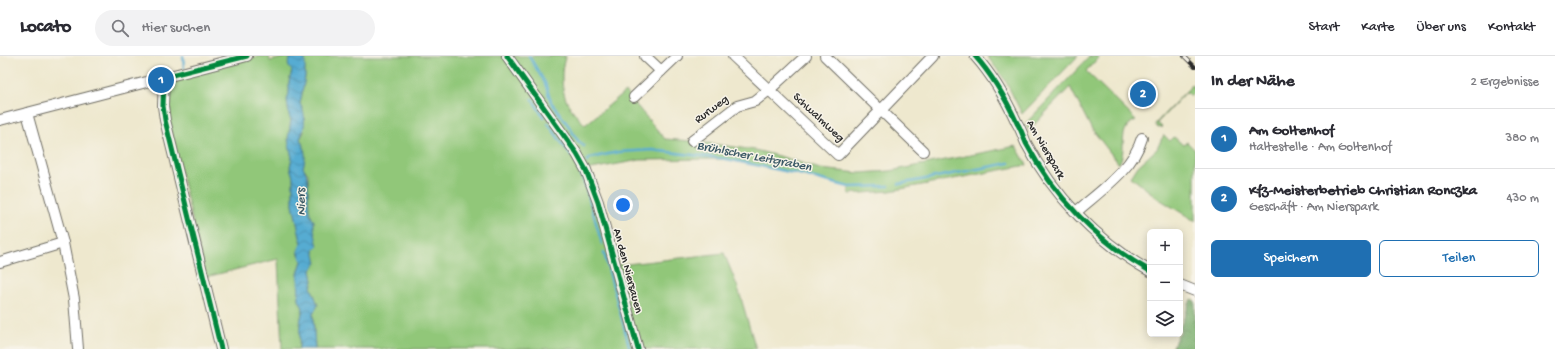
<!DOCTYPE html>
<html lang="de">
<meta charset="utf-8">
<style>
body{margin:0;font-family:"Gochi Hand",sans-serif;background:#f2f2f3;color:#2b2b33}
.controls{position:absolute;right:12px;bottom:12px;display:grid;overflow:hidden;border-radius:6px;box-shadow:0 2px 10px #0003}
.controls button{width:36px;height:36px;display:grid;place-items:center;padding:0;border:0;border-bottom:1px solid #e1e1e2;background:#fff;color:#2b2b33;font:20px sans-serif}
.you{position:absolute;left:623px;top:149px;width:14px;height:14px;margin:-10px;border:3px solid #fff;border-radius:50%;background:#1a73e8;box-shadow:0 0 0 6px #1a73e833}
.badge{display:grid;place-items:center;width:26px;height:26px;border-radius:50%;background:#1f6fb2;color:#fff;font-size:13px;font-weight:700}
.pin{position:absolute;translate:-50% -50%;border:2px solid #fff;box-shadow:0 1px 4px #0006}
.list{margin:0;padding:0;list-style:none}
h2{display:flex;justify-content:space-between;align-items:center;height:52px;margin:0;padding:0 16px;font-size:17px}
h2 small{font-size:13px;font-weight:400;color:#7c7c81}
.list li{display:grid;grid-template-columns:26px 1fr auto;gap:12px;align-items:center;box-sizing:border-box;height:60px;padding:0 16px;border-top:1px solid #e1e1e2}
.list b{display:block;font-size:15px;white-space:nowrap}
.list p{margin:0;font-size:13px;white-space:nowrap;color:#7c7c81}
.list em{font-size:13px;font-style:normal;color:#7c7c81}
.actions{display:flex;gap:8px;padding:12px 16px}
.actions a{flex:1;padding:9px 0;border:1px solid #1f6fb2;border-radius:6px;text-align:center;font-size:14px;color:#1f6fb2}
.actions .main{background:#1f6fb2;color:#fff}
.icon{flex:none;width:22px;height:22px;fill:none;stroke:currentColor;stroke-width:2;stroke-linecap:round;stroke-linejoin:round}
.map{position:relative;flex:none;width:1195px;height:293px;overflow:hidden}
header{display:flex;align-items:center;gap:24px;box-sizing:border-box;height:56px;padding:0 20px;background:#fff;border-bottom:1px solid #e1e1e2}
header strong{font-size:19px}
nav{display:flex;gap:22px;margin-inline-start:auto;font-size:14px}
.search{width:280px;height:36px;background:#f2f2f3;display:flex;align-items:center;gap:10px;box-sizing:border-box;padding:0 14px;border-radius:22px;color:#7c7c81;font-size:15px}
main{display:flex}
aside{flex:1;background:#fff}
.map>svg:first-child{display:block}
.grass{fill:#91c779;stroke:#5e7952}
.forest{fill:url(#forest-crowns);stroke:#506c4a}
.water{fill:url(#water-waves);stroke:#406c7e}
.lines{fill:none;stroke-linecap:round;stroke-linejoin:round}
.stream{stroke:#56acd2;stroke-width:2.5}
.street-casing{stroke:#6f6d64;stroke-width:12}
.street{stroke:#fff;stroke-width:10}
.rail-casing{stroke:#2b2b2b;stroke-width:4}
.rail{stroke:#f7f3e8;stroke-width:2.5;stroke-dasharray:8;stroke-linecap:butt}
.cycleway-casing{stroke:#f7f3e8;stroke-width:8}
.cycleway{stroke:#00873e;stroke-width:5}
.labels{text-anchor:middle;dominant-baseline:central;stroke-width:3;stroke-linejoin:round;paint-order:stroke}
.street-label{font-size:12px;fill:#2b2b2b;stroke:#f7f3e8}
.water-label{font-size:13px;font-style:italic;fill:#3a5865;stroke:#f7f3e8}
</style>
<header>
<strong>Locato</strong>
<div class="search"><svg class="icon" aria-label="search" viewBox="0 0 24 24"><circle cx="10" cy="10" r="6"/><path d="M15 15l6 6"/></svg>Hier suchen</div>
<nav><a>Start</a><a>Karte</a><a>Über uns</a><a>Kontakt</a></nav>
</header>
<main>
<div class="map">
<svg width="1195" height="293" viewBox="0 0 1195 293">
<defs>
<pattern id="forest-crowns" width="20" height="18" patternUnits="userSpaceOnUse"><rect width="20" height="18" fill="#74ac69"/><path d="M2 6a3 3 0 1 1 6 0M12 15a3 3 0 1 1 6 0" fill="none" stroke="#5f8c57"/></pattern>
<pattern id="water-waves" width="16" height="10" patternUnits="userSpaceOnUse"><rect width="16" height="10" fill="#56acd2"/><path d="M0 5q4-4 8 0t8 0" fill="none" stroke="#478cab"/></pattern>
</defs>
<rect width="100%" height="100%" fill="#f7f3e8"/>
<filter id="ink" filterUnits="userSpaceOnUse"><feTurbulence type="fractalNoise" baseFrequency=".025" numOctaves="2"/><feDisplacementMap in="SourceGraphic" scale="8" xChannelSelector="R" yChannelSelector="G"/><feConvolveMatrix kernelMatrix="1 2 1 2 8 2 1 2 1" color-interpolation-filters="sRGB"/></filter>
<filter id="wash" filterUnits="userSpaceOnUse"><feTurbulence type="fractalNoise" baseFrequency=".012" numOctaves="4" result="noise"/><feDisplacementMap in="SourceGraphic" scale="16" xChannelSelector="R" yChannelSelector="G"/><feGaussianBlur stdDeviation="0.9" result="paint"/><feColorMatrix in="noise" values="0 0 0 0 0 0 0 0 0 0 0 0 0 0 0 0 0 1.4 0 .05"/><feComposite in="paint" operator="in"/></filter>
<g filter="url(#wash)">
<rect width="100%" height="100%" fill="#eee8ce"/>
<g class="grass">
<polygon points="260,0 269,0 270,5 290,0 292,15 289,26 289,37 287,44 289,59 291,64 288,83 292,102 290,111 293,121 293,148 300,181 302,187 298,195 302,205 298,218 299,244 303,252 300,267 299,293 282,293 278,203 206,221 168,63 168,24"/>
<path d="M304,0H566C560,13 561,33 567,46C572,55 579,62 585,69L625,36L665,83L692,85L755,94L786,102L820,113L859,117L890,115L1016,90L1027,109L890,135L849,138V131L799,118L726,103L640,104L586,114L618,209L724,197L738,232L756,293H315L313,258L318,249L311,231L313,225L311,214L315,179L313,175L314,165L309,159L308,118L303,111L304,91L300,83L304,76L300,48L305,21Z"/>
<polygon points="987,0 1078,0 1022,58 1005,24"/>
<path d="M1090,0H1100L1086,15L1136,64C1116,72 1128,93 1119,108L1091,72L1070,31L1029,74L1026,67Z"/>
<polygon points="1192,29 1195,31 1195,36 1191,40 1186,36 1157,67 1162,71 1158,72 1155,68"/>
<polygon points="1164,79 1170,85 1174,81 1183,89 1187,86 1195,94 1195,165 1159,143 1131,121 1138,110 1157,93 1161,84"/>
</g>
<polygon class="forest" points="1191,243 1195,245 1195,293 1172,293 1178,278 1180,278 1180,272"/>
<path class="water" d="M290,0H304L305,3V21L300,48C307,59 305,72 300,83C305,93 307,100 303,111C314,127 302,150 314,165C313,174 316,181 318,190L314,194L317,207L311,214L313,225L311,231L318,249L313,258L315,293H299L300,267L303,252L299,244L298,218L302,205L298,195L302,186L300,181L293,148V121L290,111L292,102L288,83L291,64L289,59L287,44L289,37V26L292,15L289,11L288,8L290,4Z"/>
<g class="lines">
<g class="stream">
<polyline points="183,0 184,12"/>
<polyline points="529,0 545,27 551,46 568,69 578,85 584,90"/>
<polyline points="532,43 544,61"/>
<polyline points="548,67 571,100"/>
<polyline points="587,106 590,102 618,96 652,94 726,103 799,118 849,131 889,130"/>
<polyline points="578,110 586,132 602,188"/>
<polyline points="899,128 1009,107"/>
<polyline points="604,197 630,293"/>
</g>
</g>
</g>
<g filter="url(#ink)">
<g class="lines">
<defs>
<g id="street">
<polyline points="507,0 577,98 586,114 598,146 638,293"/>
<polyline points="645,0 661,15"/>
<polyline points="733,0 838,99 933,0"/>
<polyline points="825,0 923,95"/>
<path d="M975,0C992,19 1006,43 1017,67C1021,73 1023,80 1026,87C1053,139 1098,186 1150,215"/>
<polyline points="164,21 163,50 165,64 221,293"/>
<polyline points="634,41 677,0"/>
<polyline points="27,57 63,187 74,243 78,293"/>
<polyline points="0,64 247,0"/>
<polyline points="692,85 737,50 755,45 769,34 806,0"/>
<path d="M1076,156C1100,135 1133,113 1142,82"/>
<polyline points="0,206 63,187"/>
<polyline points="1180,229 1195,235"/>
</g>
</defs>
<use href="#street" class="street-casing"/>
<use href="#street" class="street"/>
<defs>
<polyline id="rail" points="1184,0 1195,11"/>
</defs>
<use href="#rail" class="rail-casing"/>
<use href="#rail" class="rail"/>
<defs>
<g id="cycleway">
<polyline points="507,0 577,98 586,114 598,146 638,293"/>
<path d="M975,0C992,19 1006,43 1017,67C1021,73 1023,80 1026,87C1053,139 1098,186 1150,215"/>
<polyline points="221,293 165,64 163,50 164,21 247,0"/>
</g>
</defs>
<use href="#cycleway" class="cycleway-casing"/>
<use href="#cycleway" class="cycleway"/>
</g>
</g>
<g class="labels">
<g class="street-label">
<text transform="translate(712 54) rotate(-37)">Rurweg</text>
<text transform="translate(818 62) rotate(43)">Schwalmweg</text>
<text transform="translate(1045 94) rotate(60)">Am Nierspark</text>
<text transform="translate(627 215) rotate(75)">An den Niersauen</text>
</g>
<g class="water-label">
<text transform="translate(754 101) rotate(11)">Brühlscher Leitgraben</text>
<text transform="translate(302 146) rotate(-92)">Niers</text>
</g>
</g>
</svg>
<div class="controls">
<button>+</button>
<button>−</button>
<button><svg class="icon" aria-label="layers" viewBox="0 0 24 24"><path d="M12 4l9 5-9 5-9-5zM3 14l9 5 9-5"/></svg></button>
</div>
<div class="you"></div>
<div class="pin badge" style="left:161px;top:24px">1</div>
<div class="pin badge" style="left:1143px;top:38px">2</div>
</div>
<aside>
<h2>In der Nähe<small>2 Ergebnisse</small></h2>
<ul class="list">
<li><span class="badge">1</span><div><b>Am Goltenhof</b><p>Haltestelle · Am Goltenhof</p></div><em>380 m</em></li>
<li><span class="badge">2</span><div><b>Kfz-Meisterbetrieb Christian Ronczka</b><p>Geschäft · Am Nierspark</p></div><em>430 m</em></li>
</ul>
<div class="actions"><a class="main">Speichern</a><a>Teilen</a></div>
</aside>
</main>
